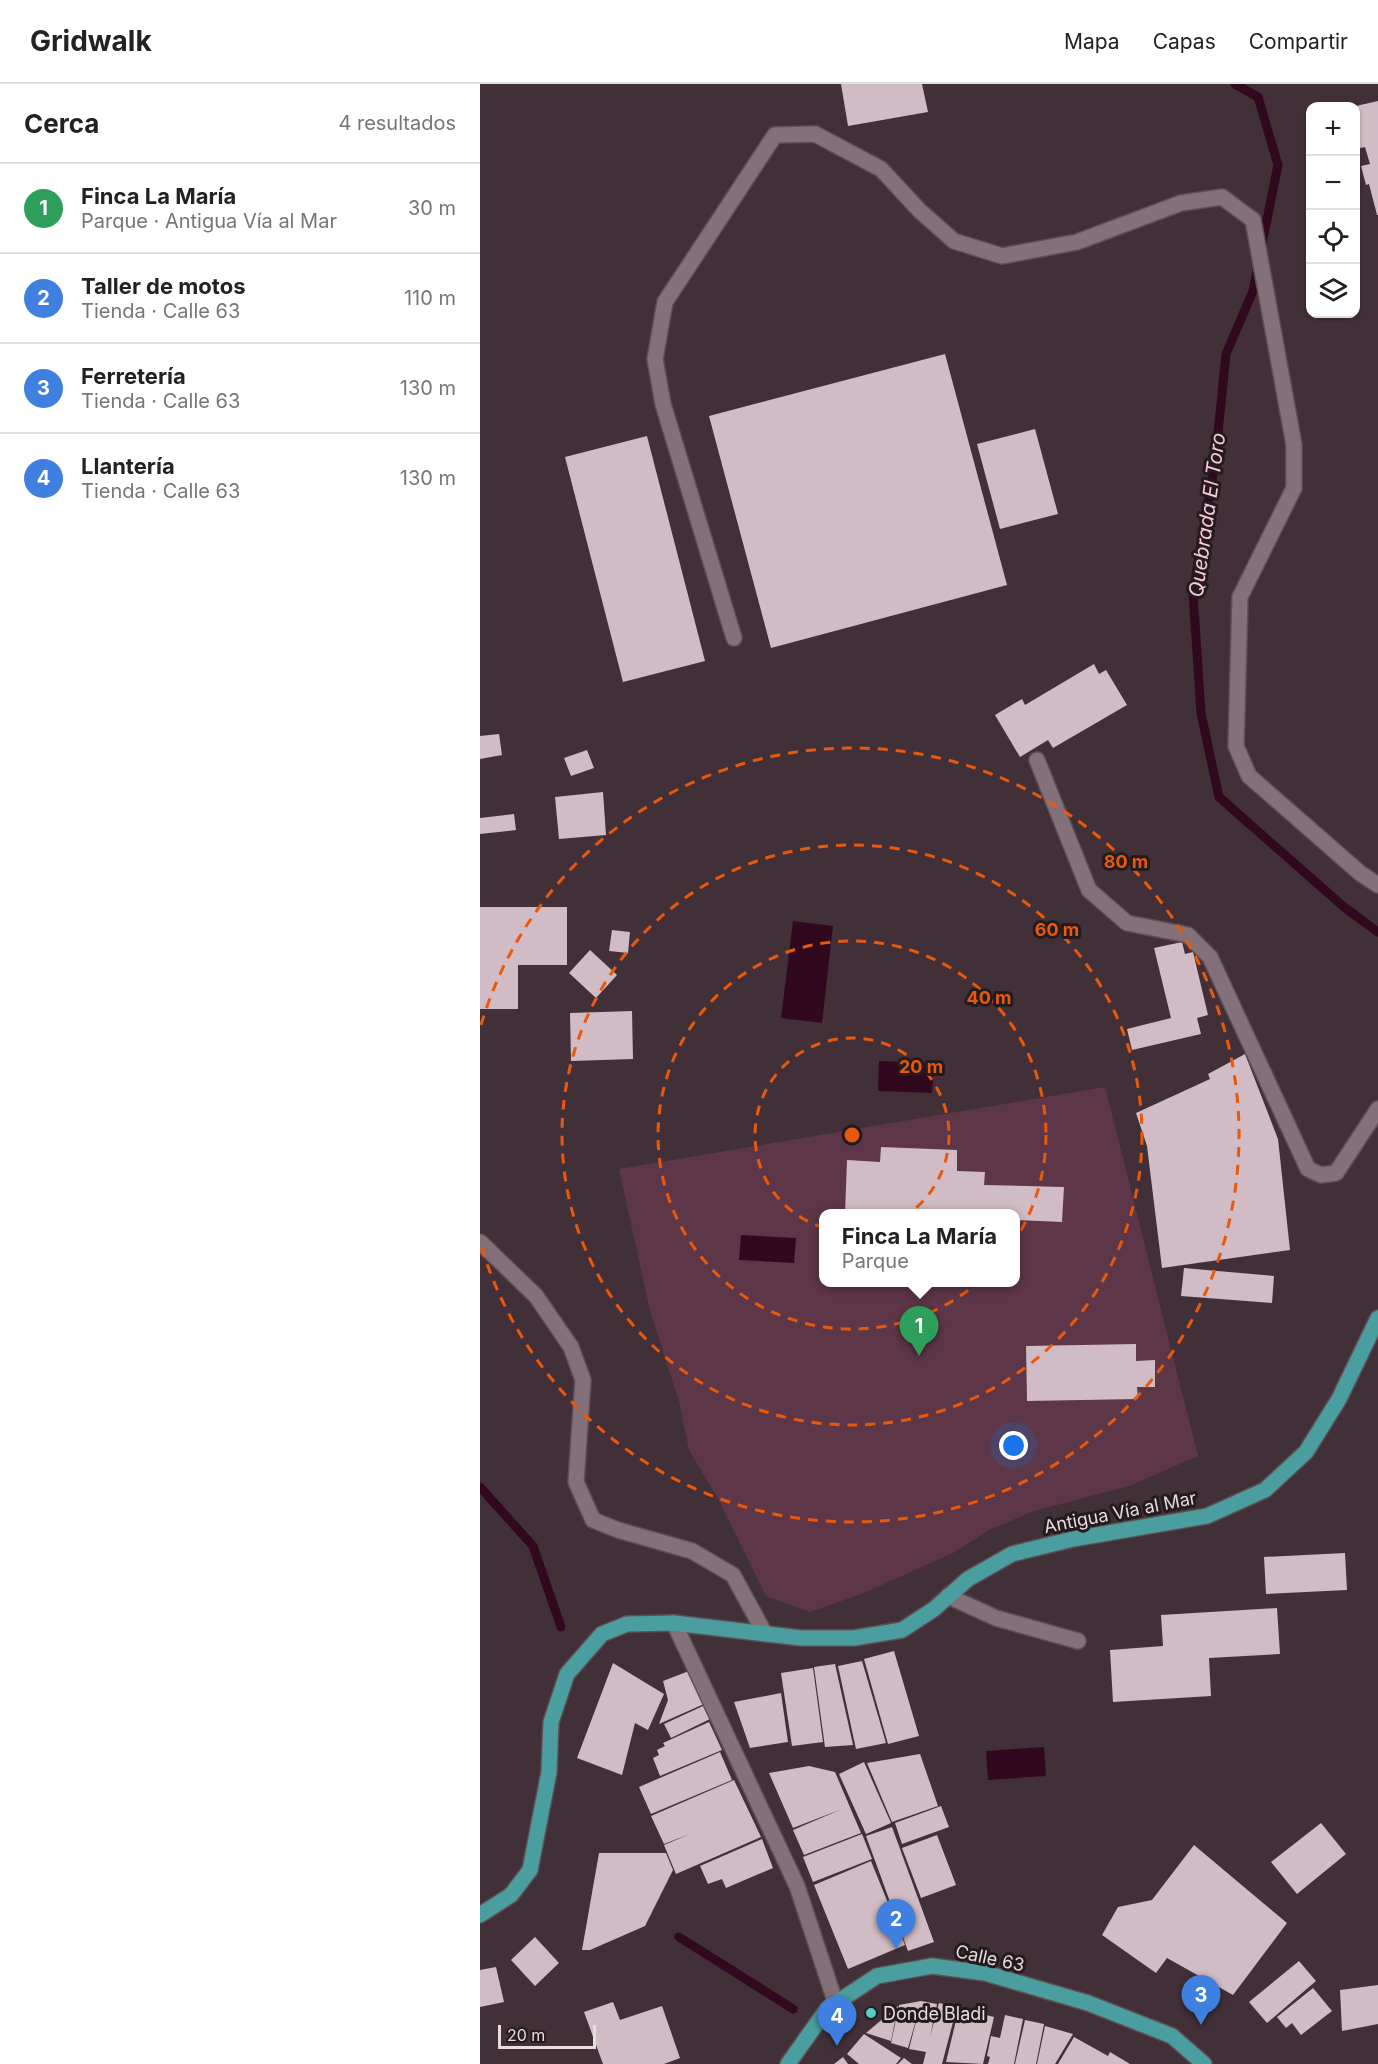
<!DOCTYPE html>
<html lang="es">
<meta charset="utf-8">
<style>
body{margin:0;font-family:Inter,sans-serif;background:#f6f6f6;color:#222}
.controls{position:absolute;right:18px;top:18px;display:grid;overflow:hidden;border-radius:12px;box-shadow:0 2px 4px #0004}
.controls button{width:54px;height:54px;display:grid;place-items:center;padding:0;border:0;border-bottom:2px solid #e0e0e0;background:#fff;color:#222;font:30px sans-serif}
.scale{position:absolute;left:18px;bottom:15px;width:98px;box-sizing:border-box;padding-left:6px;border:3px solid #e7dce0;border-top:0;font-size:16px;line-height:21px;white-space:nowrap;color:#e7dce0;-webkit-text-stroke:4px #231b1e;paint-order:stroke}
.you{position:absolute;left:534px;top:1362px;width:21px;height:21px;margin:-15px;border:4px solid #fff;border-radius:50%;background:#1a73e8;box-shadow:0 0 0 9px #1a73e833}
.badge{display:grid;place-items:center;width:39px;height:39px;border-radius:50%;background:#386f6d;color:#fff;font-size:20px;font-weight:700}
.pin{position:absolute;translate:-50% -50px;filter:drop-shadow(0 2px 3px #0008)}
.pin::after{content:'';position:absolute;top:32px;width:21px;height:18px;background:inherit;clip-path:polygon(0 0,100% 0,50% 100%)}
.popup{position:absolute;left:339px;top:1125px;width:201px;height:78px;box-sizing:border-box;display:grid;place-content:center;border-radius:12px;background:#fff;filter:drop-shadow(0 2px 4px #0005);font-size:20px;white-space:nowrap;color:#767676}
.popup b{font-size:22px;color:#222}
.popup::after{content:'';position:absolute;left:50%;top:100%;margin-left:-12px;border:12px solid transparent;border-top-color:#fff}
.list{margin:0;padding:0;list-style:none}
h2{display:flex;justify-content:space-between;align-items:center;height:78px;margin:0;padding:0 24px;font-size:26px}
h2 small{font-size:20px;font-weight:400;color:#767676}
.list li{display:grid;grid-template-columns:39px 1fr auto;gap:18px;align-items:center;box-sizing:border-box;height:90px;padding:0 24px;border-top:2px solid #e0e0e0}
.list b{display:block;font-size:22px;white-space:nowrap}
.list p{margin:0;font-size:20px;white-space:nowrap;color:#767676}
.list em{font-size:20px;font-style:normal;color:#767676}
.icon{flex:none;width:33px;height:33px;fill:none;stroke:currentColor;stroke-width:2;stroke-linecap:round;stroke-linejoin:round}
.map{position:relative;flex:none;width:898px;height:1980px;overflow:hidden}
header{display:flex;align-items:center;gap:36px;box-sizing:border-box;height:84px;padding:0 30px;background:#fff;border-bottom:2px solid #e0e0e0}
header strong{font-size:28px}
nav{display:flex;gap:33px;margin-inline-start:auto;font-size:21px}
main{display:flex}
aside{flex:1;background:#fff}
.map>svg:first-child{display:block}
.green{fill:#5d3648;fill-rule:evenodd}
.water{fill:#31091f}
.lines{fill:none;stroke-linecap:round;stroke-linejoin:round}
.stream{stroke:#31091f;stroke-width:9}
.building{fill:#d1bbc4}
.minor-casing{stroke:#5d4f55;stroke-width:18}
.major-casing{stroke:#5d4f55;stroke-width:18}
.minor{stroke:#847079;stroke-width:15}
.major{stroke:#4a9e9f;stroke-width:15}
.ring{fill:none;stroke:#e8590c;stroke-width:3;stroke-dasharray:10 8}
.poi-dot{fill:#54cdc8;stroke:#231b1e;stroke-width:2}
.labels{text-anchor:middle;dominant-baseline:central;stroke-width:6;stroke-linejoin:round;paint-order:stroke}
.street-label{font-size:18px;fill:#e7dce0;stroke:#231b1e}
.poi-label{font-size:18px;fill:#e7dce0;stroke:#231b1e;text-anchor:start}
.water-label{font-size:20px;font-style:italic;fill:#f9c9dd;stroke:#231b1e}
.centre{fill:#e8590c;stroke:#231b1e;stroke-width:3}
.ring-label{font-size:18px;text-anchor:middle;font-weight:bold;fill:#e8590c;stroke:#231b1e;stroke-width:6;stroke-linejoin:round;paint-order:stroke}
</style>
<header>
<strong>Gridwalk</strong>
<nav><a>Mapa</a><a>Capas</a><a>Compartir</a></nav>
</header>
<main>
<aside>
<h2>Cerca<small>4 resultados</small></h2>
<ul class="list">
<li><span class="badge" style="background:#2e9e5b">1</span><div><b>Finca La María</b><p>Parque · Antigua Vía al Mar</p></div><em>30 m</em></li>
<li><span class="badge" style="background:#3f7fe0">2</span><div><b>Taller de motos</b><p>Tienda · Calle 63</p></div><em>110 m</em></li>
<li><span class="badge" style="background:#3f7fe0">3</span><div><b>Ferretería</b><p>Tienda · Calle 63</p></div><em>130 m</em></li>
<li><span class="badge" style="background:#3f7fe0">4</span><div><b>Llantería</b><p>Tienda · Calle 63</p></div><em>130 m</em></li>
</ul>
</aside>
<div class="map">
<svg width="898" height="1980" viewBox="0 0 898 1980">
<rect width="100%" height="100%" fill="#423038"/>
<path class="green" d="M625,1003L718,1372L649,1402L554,1427L509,1446L473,1469L384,1509L330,1528L286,1512L238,1415L209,1366L199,1317L170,1227L139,1085ZM343,1130H535V1198H343Z"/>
<g class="water">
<polygon points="313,837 353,842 342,939 301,934"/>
<polygon points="399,977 454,979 452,1009 398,1007"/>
<polygon points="261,1151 316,1154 314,1179 259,1176"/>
<polygon points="564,1663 566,1692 508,1696 506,1667"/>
</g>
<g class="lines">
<g class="stream">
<polyline points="755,0 778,13 798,81 781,165"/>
<polyline points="778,181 773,207 746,270 735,378 713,509 721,629 739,713 864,823 898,848"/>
<polyline points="0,1403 53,1462 81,1543"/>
<polyline points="199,1853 313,1925"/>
</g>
</g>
<g class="building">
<polygon points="361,0 442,0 448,28 368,42"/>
<polygon points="898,17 898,131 897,131 889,100 886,101 881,82 890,80 885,63 876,65 876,22"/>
<polygon points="465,270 527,501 291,564 229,332"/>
<polygon points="555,345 578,430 520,445 497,360"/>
<polygon points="167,352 225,577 143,598 85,373"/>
<polygon points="614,580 619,590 626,586 647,621 573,664 568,656 540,673 515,631 542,615 545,621"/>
<polygon points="19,650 22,671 0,675 0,652"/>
<polygon points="107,666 114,684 91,692 84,674"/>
<polygon points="123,708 126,751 79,755 75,713"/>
<polygon points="34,730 36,746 0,750 0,734"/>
<polygon points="0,823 87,823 87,881 38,881 38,925 0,925"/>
<polygon points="132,846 150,848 148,869 129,867"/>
<polygon points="702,858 705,870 713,868 728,931 717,934 721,950 652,966 647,945 691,934 674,864"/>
<polygon points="110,866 137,891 116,914 89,889"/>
<polygon points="152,927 153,975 91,977 90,929"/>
<polygon points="765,970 798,1055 810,1166 682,1184 667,1062 656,1029 730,995 728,990"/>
<polygon points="401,1063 477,1066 477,1087 505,1088 504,1101 584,1103 582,1138 535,1136 535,1130 365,1130 367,1076 400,1078"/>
<polygon points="704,1184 794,1192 792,1219 701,1212"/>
<polygon points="656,1260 656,1277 675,1276 675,1303 657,1303 658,1315 547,1317 546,1262"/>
<polygon points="865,1469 867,1506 786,1510 784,1473"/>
<polygon points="797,1524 800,1570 729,1574 731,1612 633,1618 630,1566 683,1562 681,1531"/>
<polygon points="414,1567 439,1652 408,1660 384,1575"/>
<polygon points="382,1577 406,1659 376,1665 358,1582"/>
<polygon points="133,1579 184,1610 168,1646 155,1639 142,1691 97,1674"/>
<polygon points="355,1580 373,1661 345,1663 334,1583"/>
<polygon points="333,1584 343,1658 312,1662 301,1589"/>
<polygon points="209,1587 224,1620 179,1640 188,1616 183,1597"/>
<polygon points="301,1609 308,1658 270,1664 254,1618"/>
<polygon points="223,1622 230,1635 191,1654 184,1640"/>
<polygon points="229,1638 242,1666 180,1692 173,1674 179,1671 177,1666 185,1662 183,1659"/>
<polygon points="240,1668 252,1696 171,1730 159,1703"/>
<polygon points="440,1670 458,1722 412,1738 387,1679"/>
<polygon points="384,1678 411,1739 386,1750 359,1690"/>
<polygon points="329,1682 355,1688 381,1749 324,1771 313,1746 362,1725 313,1744 289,1689"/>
<polygon points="254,1696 281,1753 196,1790 184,1761 210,1750 184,1760 171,1732"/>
<polygon points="461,1722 469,1743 422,1760 415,1739"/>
<polygon points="841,1739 866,1770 817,1810 791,1778"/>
<polygon points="412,1743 454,1858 428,1867 386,1752"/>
<polygon points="382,1750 392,1775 333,1798 323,1773"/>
<polygon points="457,1751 476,1801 441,1814 422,1764"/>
<polygon points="282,1755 293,1784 246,1804 242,1795 228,1800 220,1782"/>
<polygon points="714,1761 807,1839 753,1911 687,1874 676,1889 622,1851 638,1823 672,1816"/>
<polygon points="119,1769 186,1769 193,1786 165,1842 110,1866 102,1866"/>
<polygon points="391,1777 425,1861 368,1885 334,1801"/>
<polygon points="55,1853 79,1879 55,1902 31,1876"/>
<polygon points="819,1877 836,1897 787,1939 769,1918"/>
<polygon points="16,1883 24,1918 0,1923 0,1886"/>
<polygon points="898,1901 898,1940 862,1947 860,1906"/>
<polygon points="833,1904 852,1927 821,1951 812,1939 806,1944 797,1933"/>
<polygon points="441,1917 457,1920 450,1953 459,1919 477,1923 462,1980 443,1980 446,1968 429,1965 440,1922 428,1964 411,1959 419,1921"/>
<polygon points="133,1918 140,1936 182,1922 200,1974 184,1980 123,1980 104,1928"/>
<polygon points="418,1922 411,1957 386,1949"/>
<polygon points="479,1924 514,1933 503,1980 466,1978"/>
<polygon points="525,1931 543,1935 534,1980 508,1980 510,1973 507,1972 511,1952 520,1954"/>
<polygon points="545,1936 564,1940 556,1980 535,1980"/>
<polygon points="565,1942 593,1950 575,1980 557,1980"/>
<polygon points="384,1950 421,1974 416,1980 379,1980 367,1970"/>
<polygon points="594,1953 628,1972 630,1968 650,1980 578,1980"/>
<polygon points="363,1973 368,1980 354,1980"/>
<polygon points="424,1974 432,1980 418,1980"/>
</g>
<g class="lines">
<defs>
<g id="minor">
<polyline points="254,554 183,320 175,275 185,218 295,51 335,50 401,85 440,127 474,157 522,172 597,158 701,119 742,113 773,136 814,361 814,404 760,513 756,662 769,692 880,789 898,801"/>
<polyline points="557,676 609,806 647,839 708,851 730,873 828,1085 841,1091 856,1089 898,1025"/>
<polyline points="0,1158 56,1212 91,1263 103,1296 96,1398 113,1436 138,1446 212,1467 253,1491 284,1548"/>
<polyline points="468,1512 516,1534 598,1557"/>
<polyline points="194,1539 317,1802 356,1920"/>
</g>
<g id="major">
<polyline points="0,1831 31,1811 50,1786 69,1688 71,1638 87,1590 122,1550 147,1540 194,1539 321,1554 374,1554 422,1546 454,1525 488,1495 532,1470 593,1455 727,1432 785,1406 826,1368 859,1315 898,1234"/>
<polyline points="308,1980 347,1925 397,1892 452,1882 505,1889 608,1919 692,1952 724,1980"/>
</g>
</defs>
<use href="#minor" class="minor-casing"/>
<use href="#major" class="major-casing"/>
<use href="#minor" class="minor"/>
<use href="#major" class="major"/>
</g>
<g class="ring">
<circle cx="372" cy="1051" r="97"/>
<circle cx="372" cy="1051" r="194"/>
<circle cx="372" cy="1051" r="290"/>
<path d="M1 941A387 387 0 1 1 1 1161"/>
</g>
<circle class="poi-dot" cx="391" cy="1929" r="6"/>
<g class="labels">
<g class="street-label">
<text transform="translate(640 1428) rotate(-11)">Antigua Vía al Mar</text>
<text transform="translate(510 1874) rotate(12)">Calle 63</text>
</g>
<g class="poi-label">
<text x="403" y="1929">Donde Bladi</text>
</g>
<g class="water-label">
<text transform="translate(727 431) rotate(-82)">Quebrada El Toro</text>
</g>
</g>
<circle cx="372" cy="1051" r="9" class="centre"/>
<g class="ring-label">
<text x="646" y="784">80 m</text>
<text x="577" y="852">60 m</text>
<text x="509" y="920">40 m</text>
<text x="441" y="989">20 m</text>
</g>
</svg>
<div class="controls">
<button>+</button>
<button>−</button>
<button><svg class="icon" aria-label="locate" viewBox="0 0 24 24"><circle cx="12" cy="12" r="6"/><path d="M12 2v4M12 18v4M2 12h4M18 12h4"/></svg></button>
<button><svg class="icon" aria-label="layers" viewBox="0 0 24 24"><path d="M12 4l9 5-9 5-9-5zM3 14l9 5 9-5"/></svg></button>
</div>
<div class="scale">20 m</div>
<div class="you"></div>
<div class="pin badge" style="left:439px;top:1272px;background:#2e9e5b">1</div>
<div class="popup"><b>Finca La María</b>Parque</div>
<div class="pin badge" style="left:416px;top:1865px;background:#3f7fe0">2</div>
<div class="pin badge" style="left:721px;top:1941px;background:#3f7fe0">3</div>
<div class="pin badge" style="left:357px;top:1962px;background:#3f7fe0">4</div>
</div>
</main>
